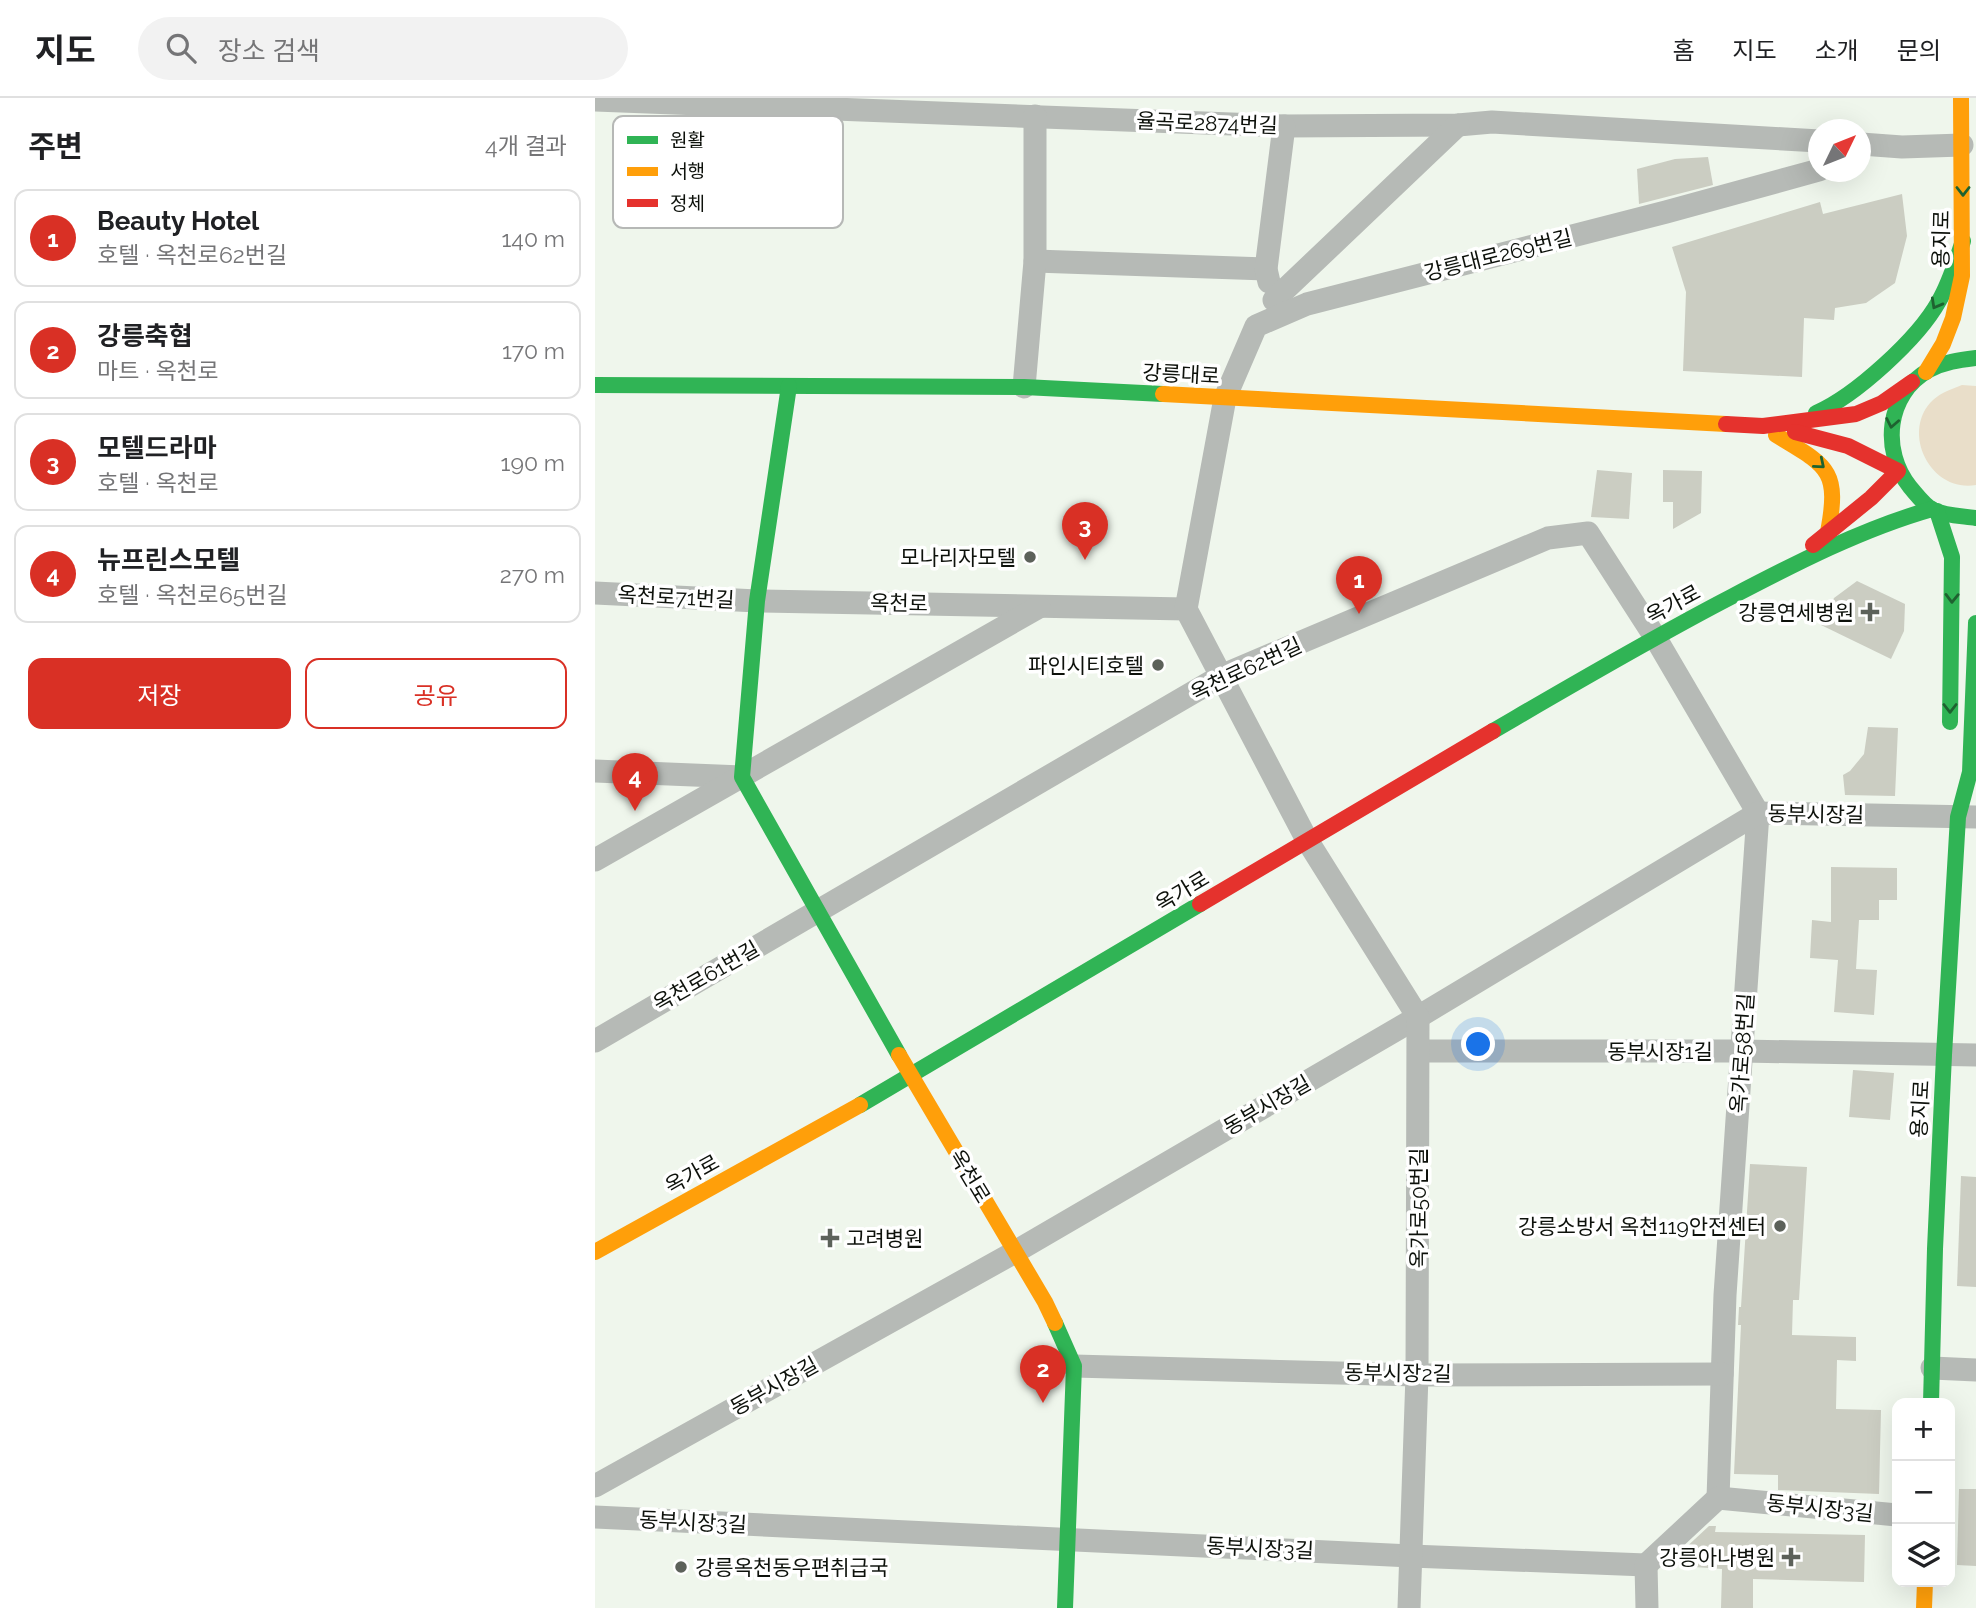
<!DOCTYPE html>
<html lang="ko">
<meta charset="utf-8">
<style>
body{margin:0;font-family:Raleway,"Noto Sans KR",sans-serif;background:#f2f2f2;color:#202124}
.controls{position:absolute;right:21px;bottom:21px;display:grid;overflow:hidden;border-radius:14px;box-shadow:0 7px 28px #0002}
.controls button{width:63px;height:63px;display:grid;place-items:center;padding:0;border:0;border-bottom:2px solid #e0e0e0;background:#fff;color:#202124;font:35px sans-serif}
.compass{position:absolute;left:1213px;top:21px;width:63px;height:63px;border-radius:50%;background:#fff;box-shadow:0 7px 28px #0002;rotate:47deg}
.you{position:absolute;left:884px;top:947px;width:24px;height:24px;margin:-18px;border:5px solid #fff;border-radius:50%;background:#1a73e8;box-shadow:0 0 0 10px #1a73e833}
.badge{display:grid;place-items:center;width:46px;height:46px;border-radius:50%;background:#d93025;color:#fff;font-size:23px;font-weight:700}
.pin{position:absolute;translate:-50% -58px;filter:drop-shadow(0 2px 4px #0008)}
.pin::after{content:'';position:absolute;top:37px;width:24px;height:21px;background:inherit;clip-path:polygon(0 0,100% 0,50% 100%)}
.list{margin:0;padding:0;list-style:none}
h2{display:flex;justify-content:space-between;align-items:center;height:91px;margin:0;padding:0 28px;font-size:30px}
h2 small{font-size:23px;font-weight:400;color:#757577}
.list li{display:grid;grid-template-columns:46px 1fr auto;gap:21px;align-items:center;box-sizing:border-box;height:98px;margin:0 14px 14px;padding:0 14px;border:2px solid #e0e0e0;border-radius:14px}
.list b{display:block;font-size:26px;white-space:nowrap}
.list p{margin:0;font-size:23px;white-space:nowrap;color:#757577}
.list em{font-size:23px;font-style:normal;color:#757577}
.actions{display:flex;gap:14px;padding:21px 28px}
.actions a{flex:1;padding:16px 0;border:2px solid #d93025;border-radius:14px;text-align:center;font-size:24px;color:#d93025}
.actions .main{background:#d93025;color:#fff}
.icon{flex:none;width:38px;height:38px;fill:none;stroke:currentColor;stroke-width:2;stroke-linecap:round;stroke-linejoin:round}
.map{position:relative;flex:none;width:1381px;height:1510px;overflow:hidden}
header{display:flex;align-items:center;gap:42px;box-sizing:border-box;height:98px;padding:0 35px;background:#fff;border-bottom:2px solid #e0e0e0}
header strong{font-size:33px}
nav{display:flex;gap:38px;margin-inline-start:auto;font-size:24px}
.search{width:490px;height:63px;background:#f2f2f2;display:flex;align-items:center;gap:18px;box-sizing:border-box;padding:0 24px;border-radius:38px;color:#757577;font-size:26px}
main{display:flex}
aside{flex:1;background:#fff}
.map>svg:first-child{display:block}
.green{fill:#e9dec9}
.building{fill:#cbcdc2}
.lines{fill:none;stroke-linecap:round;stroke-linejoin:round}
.street{stroke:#b6bab6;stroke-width:23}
.fast{stroke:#30b455;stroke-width:16}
.slow{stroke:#ff9f0a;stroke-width:16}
.jam{stroke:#e5322d;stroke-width:16}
.oneway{stroke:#1e6230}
.poi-dot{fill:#5c615a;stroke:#fff;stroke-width:2.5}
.labels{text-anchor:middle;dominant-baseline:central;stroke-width:7;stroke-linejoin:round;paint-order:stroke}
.street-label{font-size:21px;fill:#0d110b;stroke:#fff}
.poi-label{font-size:21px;fill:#0d110b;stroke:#fff;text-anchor:end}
.key{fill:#fff;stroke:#b6b8b6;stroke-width:2}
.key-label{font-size:19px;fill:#0d110b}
</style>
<header>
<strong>지도</strong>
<div class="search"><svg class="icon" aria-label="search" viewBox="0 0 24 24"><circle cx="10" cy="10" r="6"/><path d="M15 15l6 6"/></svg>장소 검색</div>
<nav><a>홈</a><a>지도</a><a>소개</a><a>문의</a></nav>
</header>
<main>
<aside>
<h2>주변<small>4개 결과</small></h2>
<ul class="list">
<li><span class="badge">1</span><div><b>Beauty Hotel</b><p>호텔 · 옥천로62번길</p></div><em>140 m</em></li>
<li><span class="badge">2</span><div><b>강릉축협</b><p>마트 · 옥천로</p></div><em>170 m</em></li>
<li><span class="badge">3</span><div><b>모텔드라마</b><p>호텔 · 옥천로</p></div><em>190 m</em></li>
<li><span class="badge">4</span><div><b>뉴프린스모텔</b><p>호텔 · 옥천로65번길</p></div><em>270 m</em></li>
</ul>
<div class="actions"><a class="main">저장</a><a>공유</a></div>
</aside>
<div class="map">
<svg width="1381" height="1510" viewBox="0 0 1381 1510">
<rect width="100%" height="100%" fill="#eff6ec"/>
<path class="green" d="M1367,287L1381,288V387C1335,395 1305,333 1338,302C1347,294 1357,291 1367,287Z"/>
<g class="building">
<polygon points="1113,59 1118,87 1044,106 1042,71 1080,61"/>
<polygon points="1307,96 1312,138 1300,185 1271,205 1240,210 1239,222 1209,220 1207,279 1088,273 1091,194 1077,149 1225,104 1228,116"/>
<polygon points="1002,372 1037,375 1034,421 996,419"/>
<polygon points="1068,372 1107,373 1106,415 1078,431 1078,404 1068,404"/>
<polygon points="1262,483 1310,506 1309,533 1296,561 1226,527 1239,500"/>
<polygon points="1273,629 1303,630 1300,698 1250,697 1248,677 1255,673 1269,656"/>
<polygon points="1236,769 1302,770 1302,802 1284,802 1284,822 1264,822 1261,871 1282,872 1279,917 1239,914 1243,862 1215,860 1217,822 1236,824"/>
<polygon points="1258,972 1299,975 1295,1022 1254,1019"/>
<polygon points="1155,1066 1212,1069 1204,1202 1198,1202 1197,1237 1261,1239 1261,1263 1242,1262 1241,1311 1286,1312 1284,1396 1183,1392 1183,1377 1139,1376 1146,1227 1143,1227 1144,1209 1146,1209"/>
<polygon points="1366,1078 1381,1079 1381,1189 1362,1188"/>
<polygon points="1364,1391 1381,1391 1381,1468 1362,1467"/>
<polygon points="1114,1428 1121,1428 1120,1434 1270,1437 1269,1484 1158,1481 1158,1510 1126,1510 1127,1471 1072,1467"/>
</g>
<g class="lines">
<g class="street">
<polyline points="0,2 689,28 863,27 897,24 1224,43"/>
<polyline points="1266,46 1307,49 1367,47"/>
<polyline points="440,163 671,171"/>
<polyline points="674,184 671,171 689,28"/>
<polyline points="679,202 863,27"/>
<polyline points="429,289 440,163 440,18"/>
<polyline points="0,495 162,503 591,511"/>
<polyline points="0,673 147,679"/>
<polyline points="0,762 444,509"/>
<polyline points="0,943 628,577 953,440 993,435 1060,539 1163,715 1130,1197 1123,1400"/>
<polyline points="824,953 1147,953 1381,957"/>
<polyline points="479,1268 822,1277 1127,1276"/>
<polyline points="1337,1270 1381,1272"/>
<polyline points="0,1388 420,1154 823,919 1163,715 1381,719"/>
<polyline points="0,1419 816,1458 1051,1467 1123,1400 1302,1417"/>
<polyline points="1051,1467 1052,1510"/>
<polyline points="814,1510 822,1277 823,919 712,742 591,511 630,300 661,228 712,206 1071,114 1224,72"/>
</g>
<g class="fast">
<path d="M1381,260C1364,262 1349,264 1334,272C1291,296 1286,353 1315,389C1322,397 1329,407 1338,412C1351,418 1368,418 1381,420"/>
<polyline points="0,287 429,289 568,296"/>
<polyline points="194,288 162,503 147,679 304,957"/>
<path d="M1221,315C1260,298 1323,241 1344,203C1355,184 1361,163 1368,143"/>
<polyline points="1342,413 1357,459 1355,624"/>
<path d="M898,633C977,587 1055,541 1136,499C1201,465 1267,431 1337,411"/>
<polyline points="265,1007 605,806"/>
<polyline points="460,1225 479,1268 470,1510"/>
<polyline points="1336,1305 1340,1151 1349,957 1363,719 1375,674 1381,525"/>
</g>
<g class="slow">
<polyline points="1331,274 1348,246 1358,220 1367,178 1366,0"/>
<polyline points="568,296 1131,326"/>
<path d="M1181,337C1232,368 1245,371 1233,434"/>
<polyline points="304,957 450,1204 460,1225"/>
<polyline points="0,1154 265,1007"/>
<polyline points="1329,1510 1330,1484"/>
</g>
<g class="jam">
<polyline points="1131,326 1168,328 1261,316 1287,305 1317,284"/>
<polyline points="1200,334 1253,348 1303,373 1276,400 1218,447"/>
<polyline points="605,806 898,633"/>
</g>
</g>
<defs><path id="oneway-chevron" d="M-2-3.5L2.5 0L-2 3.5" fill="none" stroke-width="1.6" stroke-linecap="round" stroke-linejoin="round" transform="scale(1.75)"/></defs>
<g class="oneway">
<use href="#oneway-chevron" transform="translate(1368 93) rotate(90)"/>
<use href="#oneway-chevron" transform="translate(1341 206) rotate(119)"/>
<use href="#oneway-chevron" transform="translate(1297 325) rotate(101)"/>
<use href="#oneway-chevron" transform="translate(1225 366) rotate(40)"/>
<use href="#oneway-chevron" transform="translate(1357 500) rotate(91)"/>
<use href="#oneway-chevron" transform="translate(1355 610) rotate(90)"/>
</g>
<g class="poi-dot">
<circle cx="435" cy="459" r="7"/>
<path d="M1271.5 503.5h7v7h7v7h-7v7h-7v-7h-7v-7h7z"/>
<circle cx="563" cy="567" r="7"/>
<circle cx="1185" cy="1128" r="7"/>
<path d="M231.5 1129.5h7v7h7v7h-7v7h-7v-7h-7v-7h7z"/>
<path d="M1192.5 1448.5h7v7h7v7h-7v7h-7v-7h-7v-7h7z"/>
<circle cx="86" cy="1469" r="7"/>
</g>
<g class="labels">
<g class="street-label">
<text transform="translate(612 25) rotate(2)">율곡로2874번길</text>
<text transform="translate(1346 141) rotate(-89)">용지로</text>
<text transform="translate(903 157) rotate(-14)">강릉대로269번길</text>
<text transform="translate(586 276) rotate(3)">강릉대로</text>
<text transform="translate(81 499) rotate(3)">옥천로71번길</text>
<text transform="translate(304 505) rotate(1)">옥천로</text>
<text transform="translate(1078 506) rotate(-28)">옥가로</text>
<text transform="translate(651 571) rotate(-25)">옥천로62번길</text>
<text transform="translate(1221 716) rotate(1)">동부시장길</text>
<text transform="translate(587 793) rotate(-31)">옥가로</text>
<text transform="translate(111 878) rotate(-30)">옥천로61번길</text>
<text x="1065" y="953">동부시장1길</text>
<text transform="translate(1147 955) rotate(-86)">옥가로58번길</text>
<text transform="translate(672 1007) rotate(-30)">동부시장길</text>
<text transform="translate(1325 1011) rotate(-87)">용지로</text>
<text transform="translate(97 1076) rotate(-29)">옥가로</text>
<text transform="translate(375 1078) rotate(59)">옥천로</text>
<text transform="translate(823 1110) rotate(-90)">옥가로50번길</text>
<text transform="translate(803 1275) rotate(1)">동부시장2길</text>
<text transform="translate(179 1288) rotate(-29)">동부시장길</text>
<text transform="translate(1225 1410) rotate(6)">동부시장3길</text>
<text transform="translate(98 1424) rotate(3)">동부시장3길</text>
<text transform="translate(665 1450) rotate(3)">동부시장3길</text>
</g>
<g class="poi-label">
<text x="421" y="459">모나리자모텔</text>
<text x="1259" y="514">강릉연세병원</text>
<text x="549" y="567">파인시티호텔</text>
<text x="1171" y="1128">강릉소방서 옥천119안전센터</text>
<text x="251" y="1140" text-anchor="start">고려병원</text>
<text x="1180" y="1459">강릉아나병원</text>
<text x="100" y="1469" text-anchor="start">강릉옥천동우편취급국</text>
</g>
</g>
<rect x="18" y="18" width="230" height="112" rx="10" class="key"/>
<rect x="32" y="38" width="31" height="8" fill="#30b455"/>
<rect x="32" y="69" width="31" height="9" fill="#ff9f0a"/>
<rect x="32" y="101" width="31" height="8" fill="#e5322d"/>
<g class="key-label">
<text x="75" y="49">원활</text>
<text x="75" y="80">서행</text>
<text x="75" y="112">정체</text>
</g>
</svg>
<div class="controls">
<button>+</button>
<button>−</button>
<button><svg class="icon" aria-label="layers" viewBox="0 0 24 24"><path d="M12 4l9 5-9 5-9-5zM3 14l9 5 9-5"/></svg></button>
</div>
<svg class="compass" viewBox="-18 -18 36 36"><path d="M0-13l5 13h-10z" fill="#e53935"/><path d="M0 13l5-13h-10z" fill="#757577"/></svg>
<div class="you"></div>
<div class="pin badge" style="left:764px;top:516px">1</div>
<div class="pin badge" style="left:448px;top:1305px">2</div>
<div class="pin badge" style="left:490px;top:462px">3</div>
<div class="pin badge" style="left:40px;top:713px">4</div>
</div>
</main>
